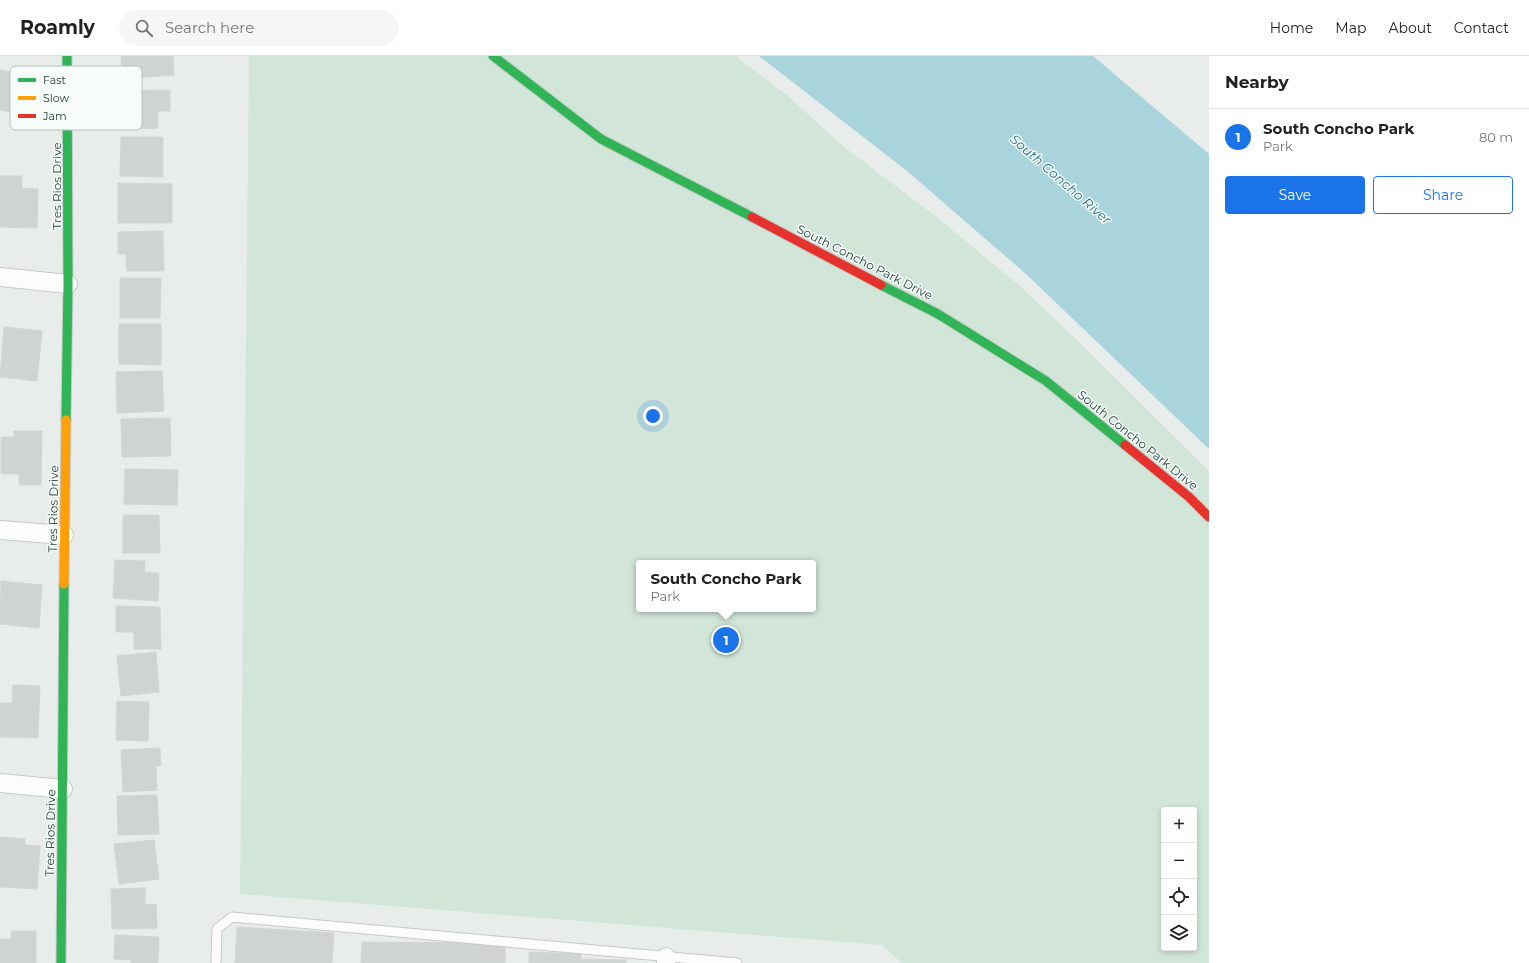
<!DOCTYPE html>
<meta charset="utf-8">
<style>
body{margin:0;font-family:Montserrat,sans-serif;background:#f6f6f6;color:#202124}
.controls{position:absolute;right:12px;bottom:12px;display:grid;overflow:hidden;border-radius:4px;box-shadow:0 2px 6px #0003}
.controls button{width:36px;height:36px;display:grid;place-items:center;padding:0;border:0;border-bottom:1px solid #e0e0e0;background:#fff;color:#202124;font:20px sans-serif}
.you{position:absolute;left:653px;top:360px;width:14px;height:14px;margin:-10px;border:3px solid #fff;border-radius:50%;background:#1a73e8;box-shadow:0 0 0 6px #1a73e833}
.badge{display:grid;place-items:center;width:26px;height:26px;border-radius:50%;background:#1a73e8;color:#fff;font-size:13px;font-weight:700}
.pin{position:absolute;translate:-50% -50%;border:2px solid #fff;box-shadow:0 1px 4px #0006}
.popup{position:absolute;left:636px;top:504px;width:180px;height:52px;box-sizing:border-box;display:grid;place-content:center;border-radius:4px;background:#fff;filter:drop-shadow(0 1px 3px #0005);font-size:13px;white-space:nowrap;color:#757577}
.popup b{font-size:15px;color:#202124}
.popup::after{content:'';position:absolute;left:50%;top:100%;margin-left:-8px;border:8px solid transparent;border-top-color:#fff}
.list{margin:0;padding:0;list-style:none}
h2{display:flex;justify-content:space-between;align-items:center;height:52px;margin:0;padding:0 16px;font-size:17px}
h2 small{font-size:13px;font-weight:400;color:#757577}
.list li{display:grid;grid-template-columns:26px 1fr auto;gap:12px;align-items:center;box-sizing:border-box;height:56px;padding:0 16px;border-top:1px solid #e0e0e0}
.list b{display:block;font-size:15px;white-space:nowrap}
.list p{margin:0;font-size:13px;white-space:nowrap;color:#757577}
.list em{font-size:13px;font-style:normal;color:#757577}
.actions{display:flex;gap:8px;padding:12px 16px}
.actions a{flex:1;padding:9px 0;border:1px solid #1a73e8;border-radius:4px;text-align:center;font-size:14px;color:#1a73e8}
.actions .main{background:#1a73e8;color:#fff}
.icon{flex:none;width:22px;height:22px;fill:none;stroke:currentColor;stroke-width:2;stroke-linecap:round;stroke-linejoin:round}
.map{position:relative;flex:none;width:1209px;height:907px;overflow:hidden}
header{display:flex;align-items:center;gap:24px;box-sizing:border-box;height:56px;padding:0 20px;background:#fff;border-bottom:1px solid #e0e0e0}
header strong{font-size:19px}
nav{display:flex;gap:22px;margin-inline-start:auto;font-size:14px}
.search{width:280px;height:36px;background:#f6f6f6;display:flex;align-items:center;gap:10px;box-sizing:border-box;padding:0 14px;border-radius:22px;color:#757577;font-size:15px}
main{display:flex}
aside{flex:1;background:#fff}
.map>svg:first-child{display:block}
.green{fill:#d1e6d8;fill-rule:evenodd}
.water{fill:#a9d4db}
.building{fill:#cfd4d2;stroke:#d1d6d4}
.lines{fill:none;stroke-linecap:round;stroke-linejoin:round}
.lane-casing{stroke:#c5cac8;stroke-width:11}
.street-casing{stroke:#c5cac8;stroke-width:20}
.fast-casing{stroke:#c3cbc8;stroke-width:11}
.slow-casing{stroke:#c3cbc8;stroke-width:11}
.jam-casing{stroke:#c3cbc8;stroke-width:11}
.lane{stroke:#fcfcfc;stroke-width:9}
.street{stroke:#fcfcfc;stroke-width:18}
.fast{stroke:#30b455;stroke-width:9}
.slow{stroke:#ff9f0a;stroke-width:9}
.jam{stroke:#e5322d;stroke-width:9}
.labels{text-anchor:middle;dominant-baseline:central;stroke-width:3;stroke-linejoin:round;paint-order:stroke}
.street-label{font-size:12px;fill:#24423a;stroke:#f7fbf9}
.water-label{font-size:13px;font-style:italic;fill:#1c6f80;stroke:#f7fbf9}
.key{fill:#f7fbf9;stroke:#b8c4c0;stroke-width:1}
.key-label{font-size:11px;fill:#24423a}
</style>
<header>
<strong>Roamly</strong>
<div class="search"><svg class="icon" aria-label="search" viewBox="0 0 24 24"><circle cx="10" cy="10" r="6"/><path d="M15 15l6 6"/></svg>Search here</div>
<nav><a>Home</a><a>Map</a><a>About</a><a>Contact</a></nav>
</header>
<main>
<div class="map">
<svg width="1209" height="907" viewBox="0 0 1209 907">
<rect width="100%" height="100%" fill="#e8edeb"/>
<path class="green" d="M249,0H736L789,41L843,90L938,162L1021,231L1077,284L1209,415V907H902L882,889L240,838ZM639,507H813V553H639ZM1164,754H1194V892H1164Z"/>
<polygon class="water" points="759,0 1093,0 1209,98 1209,393 1026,218 907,115"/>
<g class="building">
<polygon points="121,0 173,0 174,19 122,23"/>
<polygon points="0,14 29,19 22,58 0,54"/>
<polygon points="170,34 170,55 158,55 158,72 132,73 132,64 118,64 117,35"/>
<polygon points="121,81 163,81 163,121 120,120"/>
<polygon points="0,120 22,120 22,132 38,133 37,172 0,171"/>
<polygon points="118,127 172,128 172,167 118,167"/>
<polygon points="163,175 164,215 127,215 126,198 118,198 118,176"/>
<polygon points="120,222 161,222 160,262 120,262"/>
<polygon points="119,268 161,268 161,309 119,308"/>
<polygon points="4,271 42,275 37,325 0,321"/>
<polygon points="162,315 164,355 117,357 116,316"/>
<polygon points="170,362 171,400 122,401 121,363"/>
<polygon points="14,375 42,375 41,429 19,429 19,418 1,418 1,381 14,381"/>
<polygon points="125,413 178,414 177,449 124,448"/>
<polygon points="123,459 159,459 160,497 123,497"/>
<polygon points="115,504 145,505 144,516 159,517 158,545 113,542"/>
<polygon points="1,525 42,529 39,572 0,568"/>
<polygon points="116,550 160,551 161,593 134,593 134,576 116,576"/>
<polygon points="156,596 159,636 121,640 117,600"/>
<polygon points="13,629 40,630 38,682 0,681 0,647 12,647"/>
<polygon points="117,645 149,646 148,685 116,684"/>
<polygon points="160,692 161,710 156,710 157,734 123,736 121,694"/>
<polygon points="157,739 159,778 118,779 117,740"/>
<polygon points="0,781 25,783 25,789 40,790 37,833 0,831"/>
<polygon points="154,784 159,823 119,828 114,788"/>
<polygon points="145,832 145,849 156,848 157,872 112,873 111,833"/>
<polygon points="237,871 334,877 332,907 235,907"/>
<polygon points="11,875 36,875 36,907 0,907 0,883 11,883"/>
<polygon points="115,879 159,881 158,907 131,907 131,904 114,903"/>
<polygon points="362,886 505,887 505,907 361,907"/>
<polygon points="529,896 581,898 581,903 626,904 626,907 529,907"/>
</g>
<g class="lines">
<defs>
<polyline id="lane" points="216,907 217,873 232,861 737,907"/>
<g id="street">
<polyline points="0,221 68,228"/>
<polyline points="0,474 64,479"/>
<polyline points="0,727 63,733"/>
<polyline points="666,907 666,901"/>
</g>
<g id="fast">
<polyline points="493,0 601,83 752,161"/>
<polyline points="881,229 938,258 1046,325 1125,389"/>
<polyline points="66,364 68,228 67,0"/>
<polyline points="61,907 64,528"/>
</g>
<polyline id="slow" points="64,528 66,364"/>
<g id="jam">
<polyline points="752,161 881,229"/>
<polyline points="1125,389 1189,441 1209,461"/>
</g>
</defs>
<use href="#lane" class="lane-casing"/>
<use href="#street" class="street-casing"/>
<use href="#fast" class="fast-casing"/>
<use href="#slow" class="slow-casing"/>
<use href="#jam" class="jam-casing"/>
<use href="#lane" class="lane"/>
<use href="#street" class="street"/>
<use href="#fast" class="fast"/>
<use href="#slow" class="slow"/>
<use href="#jam" class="jam"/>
</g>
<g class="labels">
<g class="street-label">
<text transform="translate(56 130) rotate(-90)">Tres Rios Drive</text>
<text transform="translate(865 206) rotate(27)">South Concho Park Drive</text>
<text transform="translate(1138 384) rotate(39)">South Concho Park Drive</text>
<text transform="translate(53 453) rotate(-89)">Tres Rios Drive</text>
<text transform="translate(50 777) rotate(-89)">Tres Rios Drive</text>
</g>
<g class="water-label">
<text transform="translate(1061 123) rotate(41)">South Concho River</text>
</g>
</g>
<rect x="10" y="10" width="132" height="64" rx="6" class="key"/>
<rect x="18" y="22" width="18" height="4" fill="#30b455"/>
<rect x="18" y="40" width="18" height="4" fill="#ff9f0a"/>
<rect x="18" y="58" width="18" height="4" fill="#e5322d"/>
<g class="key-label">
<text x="43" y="28">Fast</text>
<text x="43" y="46">Slow</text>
<text x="43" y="64">Jam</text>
</g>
</svg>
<div class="controls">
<button>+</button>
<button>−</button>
<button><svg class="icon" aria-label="locate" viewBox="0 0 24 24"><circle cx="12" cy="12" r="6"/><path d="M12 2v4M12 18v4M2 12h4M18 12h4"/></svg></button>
<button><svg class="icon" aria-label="layers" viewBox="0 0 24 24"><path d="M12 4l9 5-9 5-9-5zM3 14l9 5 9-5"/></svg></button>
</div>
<div class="you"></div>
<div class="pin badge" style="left:726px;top:584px">1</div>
<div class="popup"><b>South Concho Park</b>Park</div>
</div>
<aside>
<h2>Nearby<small></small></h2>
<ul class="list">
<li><span class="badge">1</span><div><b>South Concho Park</b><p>Park</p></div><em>80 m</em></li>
</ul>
<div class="actions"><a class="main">Save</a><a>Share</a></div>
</aside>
</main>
